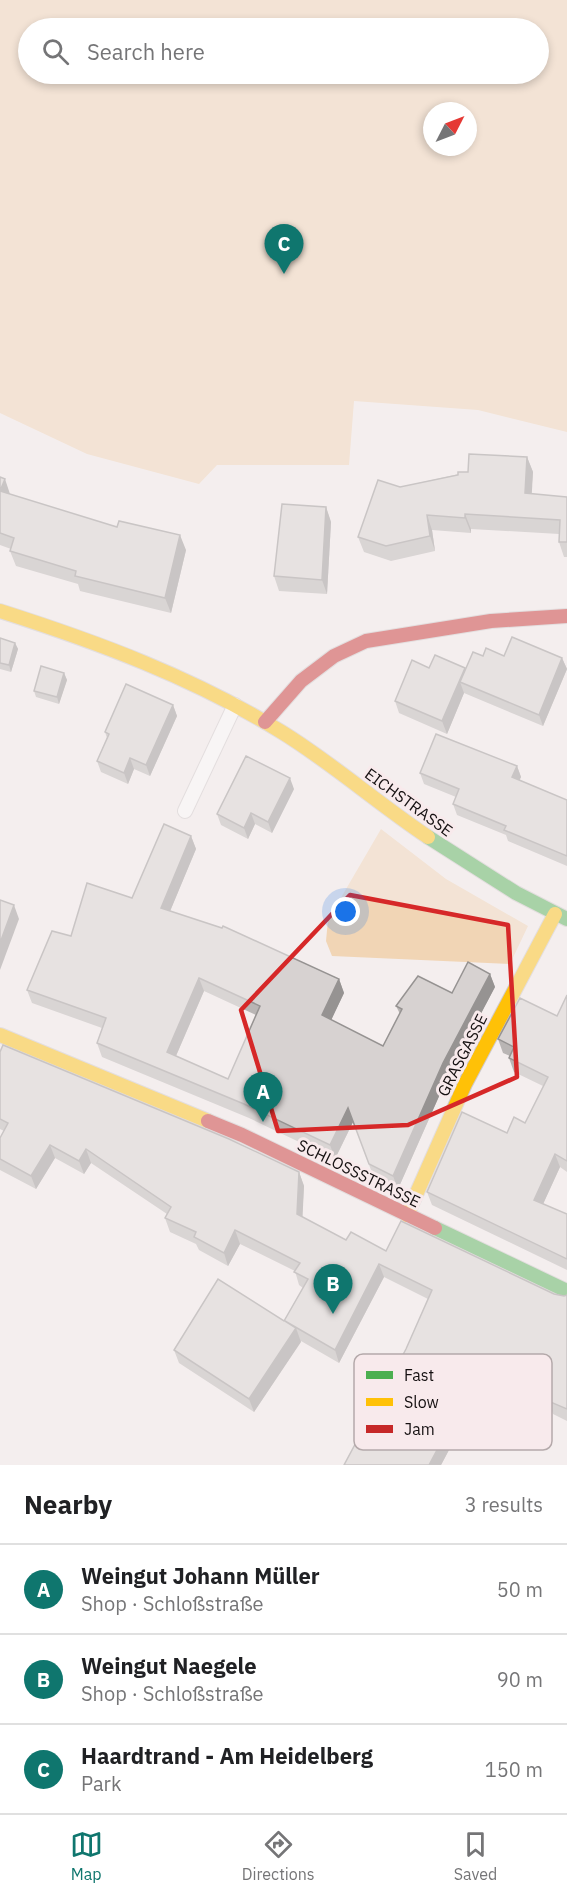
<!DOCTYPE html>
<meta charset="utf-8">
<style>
body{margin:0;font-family:"IBM Plex Sans",sans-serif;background:#f2f2f2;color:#202124}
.compass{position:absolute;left:423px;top:102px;width:54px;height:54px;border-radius:50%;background:#fff;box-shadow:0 3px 9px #0003;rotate:48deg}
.you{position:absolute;left:346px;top:912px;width:21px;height:21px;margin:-15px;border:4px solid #fff;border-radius:50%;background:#1a73e8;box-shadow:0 0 0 9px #1a73e833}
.badge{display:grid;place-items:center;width:39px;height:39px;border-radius:50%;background:#0f766e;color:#fff;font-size:20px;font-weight:700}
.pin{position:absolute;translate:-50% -50px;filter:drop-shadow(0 2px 3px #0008)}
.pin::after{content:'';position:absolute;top:32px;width:21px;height:18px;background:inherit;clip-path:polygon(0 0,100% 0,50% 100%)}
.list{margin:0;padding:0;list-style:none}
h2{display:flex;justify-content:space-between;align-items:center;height:78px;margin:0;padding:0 24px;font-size:26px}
h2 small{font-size:20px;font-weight:400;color:#757577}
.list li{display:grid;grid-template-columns:39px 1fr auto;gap:18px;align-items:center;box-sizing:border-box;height:90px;padding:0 24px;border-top:2px solid #e0e0e0}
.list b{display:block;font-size:22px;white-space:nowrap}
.list p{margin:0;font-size:20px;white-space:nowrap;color:#757577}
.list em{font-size:20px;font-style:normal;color:#757577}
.icon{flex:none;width:33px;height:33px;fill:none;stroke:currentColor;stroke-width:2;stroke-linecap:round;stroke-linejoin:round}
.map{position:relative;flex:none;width:567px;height:1465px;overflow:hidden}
.search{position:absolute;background:#fff;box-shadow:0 3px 9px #0003;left:18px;right:18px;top:18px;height:66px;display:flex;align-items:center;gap:15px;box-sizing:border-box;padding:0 21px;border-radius:33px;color:#757577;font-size:22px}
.sheet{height:348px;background:#fff}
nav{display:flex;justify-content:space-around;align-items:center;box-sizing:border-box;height:84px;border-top:2px solid #e0e0e0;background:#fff;font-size:16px;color:#757577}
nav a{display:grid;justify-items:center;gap:3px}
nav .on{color:#0f766e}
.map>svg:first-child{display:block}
.green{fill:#f1d5b5;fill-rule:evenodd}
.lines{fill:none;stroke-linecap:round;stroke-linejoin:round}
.lane-casing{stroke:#cfcacb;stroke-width:16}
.fast-casing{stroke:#cfcacb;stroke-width:16}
.slow-casing{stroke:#cfcacb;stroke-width:16}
.jam-casing{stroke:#cfcacb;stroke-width:16}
.lane{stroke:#fdfcfc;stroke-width:14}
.fast{stroke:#4caf50;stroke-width:14}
.slow{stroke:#ffc107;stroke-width:14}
.jam{stroke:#c62828;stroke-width:14}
.wall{fill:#b9b5b4;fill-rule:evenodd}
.shaded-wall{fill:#969392}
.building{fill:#d7d2d1;stroke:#969392;stroke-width:1.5;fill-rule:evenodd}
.marked{fill:none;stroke:#d62828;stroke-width:4.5;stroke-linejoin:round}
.labels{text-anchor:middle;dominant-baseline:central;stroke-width:6;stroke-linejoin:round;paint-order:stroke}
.street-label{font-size:16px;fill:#151011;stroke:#f8eaec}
.key{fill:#f8eaec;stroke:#b4a9aa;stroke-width:1.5}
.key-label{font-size:16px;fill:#151011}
</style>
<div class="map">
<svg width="567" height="1465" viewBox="0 0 567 1465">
<rect width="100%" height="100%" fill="#f4eeee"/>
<g class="green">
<path d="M0,0H567V432L478,410L354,401L349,465H217L199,484L87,454L0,413ZM28,28H538V74H28ZM432,111H468V147H432Z"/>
<polygon points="381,829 446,879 528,926 510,964 332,956 326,941 328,920"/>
</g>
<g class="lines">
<defs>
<polyline id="lane" points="185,811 235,705"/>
<g id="fast">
<polyline points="428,837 516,893 567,919"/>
<polyline points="435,1228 567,1291"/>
</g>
<g id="slow">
<path d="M0,611C97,642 192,677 280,731C331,762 377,803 428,837"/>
<polyline points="0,1035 208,1121"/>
<polyline points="407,1215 465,1084 555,914"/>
</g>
<g id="jam">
<polyline points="265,722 301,681 334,656 366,641 491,621 567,616"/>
<polyline points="208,1121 242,1135 435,1228"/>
</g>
</defs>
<use href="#lane" class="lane-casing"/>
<use href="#fast" class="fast-casing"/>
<use href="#slow" class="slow-casing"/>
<use href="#jam" class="jam-casing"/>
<use href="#lane" class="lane"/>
<use href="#fast" class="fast"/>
<use href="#slow" class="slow"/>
<use href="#jam" class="jam"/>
</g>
<g class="wall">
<polygon points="527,457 533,472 531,494 567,497 567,557 564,557 559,542 559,534 471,529 471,533 432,530 435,551 391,561 364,552 358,537 400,487 468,472"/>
<polygon points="0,477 10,495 186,550 171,613 80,591 78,584 16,566 10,551 11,549 0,545"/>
<polygon points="326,507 331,522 327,594 279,591 274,576"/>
<polygon points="0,638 15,643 18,649 11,672 0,669"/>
<polygon points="483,656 562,658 567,669 543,726 464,693 447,734 399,713 395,701 429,668 465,669"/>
<polygon points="64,673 67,680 59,704 36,697 34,691"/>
<polygon points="173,705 177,716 150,776 134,769 128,784 101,772 97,761 107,738 105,732"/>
<polygon points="517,766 521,777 519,780 567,800 567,866 508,841 506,835 457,815 453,804 456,797 424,784 420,773"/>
<polygon points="294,789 272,833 255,824 248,839 221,825 217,814"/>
<path d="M191,836L196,849L170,911L339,979L344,993L331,1020L383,1046L400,1014L396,1006L452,993L490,974L495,987L448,1076L398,1189L374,1178L353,1122L335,1159L249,1118L102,1057L97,1043L102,1028L32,1003L27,990L71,936L132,898ZM204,991L256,1015L228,1079L176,1056Z"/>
<polygon points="567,995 567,1172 560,1167 543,1204 567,1214 567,1270 432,1205 427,1192 507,1133 525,1123 543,1086 514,1072 509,1058 510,1056 503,1053 498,1039 557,1016"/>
<polygon points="0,1052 299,1172 304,1186 302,1217 346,1240 386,1251 554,1294 564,1296 567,1295 567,1421 553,1414 552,1411 528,1401 523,1387 524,1385 491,1371 441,1465 344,1465 406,1349 428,1299 384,1277 339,1363 301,1341 254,1412 179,1363 174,1350 284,1321 303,1288 299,1285 295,1271 240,1244 228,1266 199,1250 196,1244 170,1232 165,1218 167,1214 91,1163 84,1174 55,1158 36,1189 0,1170 0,1138 4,1131 0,1129"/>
</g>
<g class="shaded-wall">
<polygon points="527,457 533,472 531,508 525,493"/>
<polygon points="5,479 10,494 5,506 0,492"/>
<polygon points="326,507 331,522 327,594 322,580"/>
<polygon points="465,514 471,529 471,533 465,518"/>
<polygon points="427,515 432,530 435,551 430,536"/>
<polygon points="180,535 186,550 171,613 165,598"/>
<polygon points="15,643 18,649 11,672 9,665"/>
<polygon points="562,658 567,669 543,726 539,715"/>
<polygon points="465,668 469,680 460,682 464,693 447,734 442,721"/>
<polygon points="64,673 67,680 59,704 57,697"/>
<polygon points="173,705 177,716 150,776 146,765"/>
<polygon points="130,758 134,769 128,784 124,773"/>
<polygon points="517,766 521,777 516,788 512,777"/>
<polygon points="290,778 294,789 272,833 268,822"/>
<polygon points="251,813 255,824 248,839 244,828"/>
<polygon points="191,836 196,849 166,921 161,908"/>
<polygon points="14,905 19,919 0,970 0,943"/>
<polygon points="490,974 495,987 448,1076 398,1189 393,1176 443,1063"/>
<polygon points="199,978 204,991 172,1065 167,1052"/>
<polygon points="339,979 344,993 327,1029 322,1015"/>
<polygon points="348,1108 353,1122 335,1159 330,1145"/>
<polygon points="50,1145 55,1158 36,1189 31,1176"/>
<polygon points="86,1149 91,1163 84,1174 79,1161"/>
<polygon points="555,1154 560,1167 539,1213 534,1200"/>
<polygon points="299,1172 304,1186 302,1228 297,1214"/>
<polygon points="235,1230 240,1244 228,1266 224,1253"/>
<polygon points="379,1264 384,1277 339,1363 335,1350"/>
<polygon points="296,1328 301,1342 254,1412 249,1399"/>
<polygon points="486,1358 491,1371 441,1465 429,1465"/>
</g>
<g class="building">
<polygon points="469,454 527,457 525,493 567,497 567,542 559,542 560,520 465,514 465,518 427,515 430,536 386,546 358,537 378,480 400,487 458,475 458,472 468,472"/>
<polygon points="0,477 5,479 0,491"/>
<polygon points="0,491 117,527 119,521 180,535 165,598 75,576 76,571 10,551 14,538 0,533"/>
<polygon points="282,504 326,507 322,580 274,576"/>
<polygon points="512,637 562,658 539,715 460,682 473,652 483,656 486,648 504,656"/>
<polygon points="0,638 15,643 9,665 0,663"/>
<polygon points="435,655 465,668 442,721 395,701 412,660 429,668"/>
<polygon points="41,666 64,673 57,697 34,691"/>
<polygon points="126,684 173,705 146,765 130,758 124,773 97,761 109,734 105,732"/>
<polygon points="436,734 517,766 512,777 567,800 567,856 504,830 506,826 453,804 459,789 420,773"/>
<polygon points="246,756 290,778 268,822 251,813 244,828 217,814"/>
<path d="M164,824L191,836L161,908L222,928L223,926L339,979L322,1015L383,1046L402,1009L396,1006L418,976L452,993L468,962L490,974L443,1063L393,1176L369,1164L348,1108L330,1145L244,1104L97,1043L106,1018L27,990L52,931L71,936L87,883L132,898ZM199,978L260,1006L228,1079L167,1052Z"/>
<polygon points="0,900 14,905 0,943"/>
<polygon points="567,995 567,1161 555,1154 534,1200 567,1214 567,1259 427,1192 462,1112 507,1133 514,1117 525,1123 548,1077 509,1058 514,1047 498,1039 520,998 557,1016"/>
<polygon points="3,1045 229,1139 299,1172 297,1214 346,1240 351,1232 386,1251 401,1221 554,1294 564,1296 567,1295 567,1409 548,1401 550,1398 523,1387 528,1375 486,1358 429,1465 344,1465 406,1349 432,1290 379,1264 335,1350 285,1321 296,1328 249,1399 174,1350 218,1279 284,1321 308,1279 294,1272 300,1263 235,1230 224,1253 194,1237 196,1232 165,1218 171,1207 86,1149 79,1161 50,1145 31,1176 0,1159 0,1138 8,1123 0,1119 0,1052"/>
</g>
<path d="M0 0H567V1465H0ZM350,895L508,925L517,1077L408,1125L278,1131L241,1010Z" fill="#f4eeee" fill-opacity=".55" fill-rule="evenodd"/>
<path class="marked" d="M350,895L508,925L517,1077L408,1125L278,1131L241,1010Z"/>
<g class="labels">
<g class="street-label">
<text transform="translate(409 802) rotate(36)">EICHSTRASSE</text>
<text transform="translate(462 1055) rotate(-63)">GRASGASSE</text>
<text transform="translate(359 1173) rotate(26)">SCHLOSSSTRASSE</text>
</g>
</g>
<rect x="354" y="1354" width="198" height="96" rx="9" class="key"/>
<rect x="366" y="1371" width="27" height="8" fill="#4caf50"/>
<rect x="366" y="1398" width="27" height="8" fill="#ffc107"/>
<rect x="366" y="1425" width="27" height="8" fill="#c62828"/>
<g class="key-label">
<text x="404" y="1381">Fast</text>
<text x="404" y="1408">Slow</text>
<text x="404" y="1435">Jam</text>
</g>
</svg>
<svg class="compass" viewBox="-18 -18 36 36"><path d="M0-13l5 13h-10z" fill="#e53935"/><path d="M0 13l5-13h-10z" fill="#757577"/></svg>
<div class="you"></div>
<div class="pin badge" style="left:263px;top:1122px">A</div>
<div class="pin badge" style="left:333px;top:1314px">B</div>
<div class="pin badge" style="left:284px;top:274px">C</div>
<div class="search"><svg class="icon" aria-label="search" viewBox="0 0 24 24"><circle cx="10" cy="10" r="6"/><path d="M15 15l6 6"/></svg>Search here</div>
</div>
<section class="sheet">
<h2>Nearby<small>3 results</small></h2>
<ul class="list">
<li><span class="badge">A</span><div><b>Weingut Johann Müller</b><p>Shop · Schloßstraße</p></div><em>50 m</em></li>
<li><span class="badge">B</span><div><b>Weingut Naegele</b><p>Shop · Schloßstraße</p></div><em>90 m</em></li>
<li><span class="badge">C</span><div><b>Haardtrand - Am Heidelberg</b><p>Park</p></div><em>150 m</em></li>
</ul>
</section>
<nav>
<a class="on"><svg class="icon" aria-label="map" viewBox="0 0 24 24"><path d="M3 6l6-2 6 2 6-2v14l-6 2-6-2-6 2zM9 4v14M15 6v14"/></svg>Map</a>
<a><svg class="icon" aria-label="directions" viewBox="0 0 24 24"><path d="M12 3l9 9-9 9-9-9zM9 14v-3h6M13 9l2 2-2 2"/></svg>Directions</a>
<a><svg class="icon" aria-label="saved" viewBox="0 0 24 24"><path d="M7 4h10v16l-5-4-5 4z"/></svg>Saved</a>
</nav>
